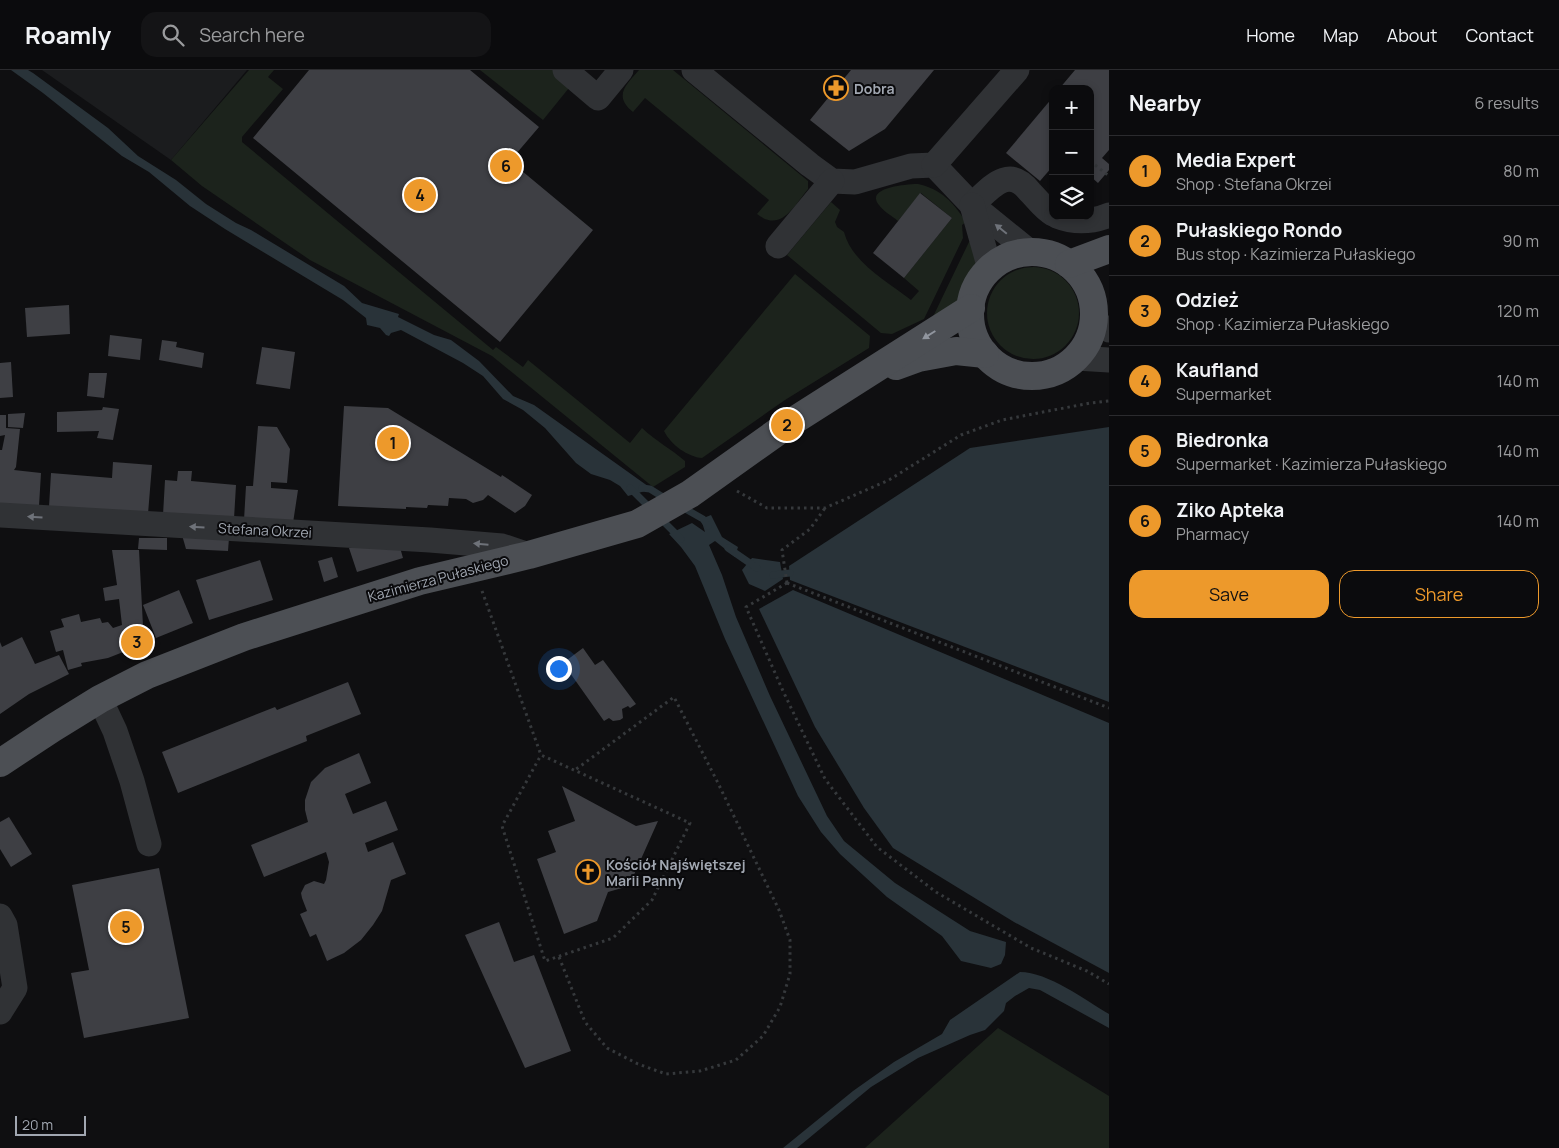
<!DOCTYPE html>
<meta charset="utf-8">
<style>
body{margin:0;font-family:Manrope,sans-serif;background:#141416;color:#f1f3f6}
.controls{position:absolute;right:15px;top:15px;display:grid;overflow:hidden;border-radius:10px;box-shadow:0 2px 8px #0003}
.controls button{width:45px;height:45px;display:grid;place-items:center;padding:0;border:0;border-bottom:1px solid #2b2b2e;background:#0b0b0d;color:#f1f3f6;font:25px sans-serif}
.scale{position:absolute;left:15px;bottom:12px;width:71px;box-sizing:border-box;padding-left:5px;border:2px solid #a1a7b1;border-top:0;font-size:14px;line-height:18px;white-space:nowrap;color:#a1a7b1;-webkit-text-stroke:4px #0a0a0c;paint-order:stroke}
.you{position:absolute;left:558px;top:598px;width:18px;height:18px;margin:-12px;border:4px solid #fff;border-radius:50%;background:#1a73e8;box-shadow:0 0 0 8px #1a73e833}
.badge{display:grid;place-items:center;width:32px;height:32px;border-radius:50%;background:#ed992b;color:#111;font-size:16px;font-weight:700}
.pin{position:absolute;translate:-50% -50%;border:2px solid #fff;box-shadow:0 1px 5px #0006}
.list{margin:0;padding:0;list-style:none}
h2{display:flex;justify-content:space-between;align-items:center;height:65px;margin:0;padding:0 20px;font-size:21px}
h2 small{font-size:16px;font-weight:400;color:#9a9b9d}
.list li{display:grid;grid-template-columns:32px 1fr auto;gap:15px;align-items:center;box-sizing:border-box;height:70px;padding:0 20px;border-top:1px solid #2b2b2e}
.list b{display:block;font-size:19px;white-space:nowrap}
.list p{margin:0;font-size:16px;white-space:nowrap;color:#9a9b9d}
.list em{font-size:16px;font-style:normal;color:#9a9b9d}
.actions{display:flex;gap:10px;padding:15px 20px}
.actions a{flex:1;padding:11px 0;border:1px solid #ed992b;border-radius:15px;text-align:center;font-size:18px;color:#ed992b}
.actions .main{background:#ed992b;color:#111}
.icon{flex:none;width:28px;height:28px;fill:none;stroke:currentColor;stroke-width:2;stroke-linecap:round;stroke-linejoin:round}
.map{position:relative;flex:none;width:1109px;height:1078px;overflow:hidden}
header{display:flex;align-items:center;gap:30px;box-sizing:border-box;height:70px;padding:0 25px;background:#0b0b0d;border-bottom:1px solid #2b2b2e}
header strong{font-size:24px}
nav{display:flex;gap:28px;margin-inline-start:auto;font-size:18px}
.search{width:350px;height:45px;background:#141416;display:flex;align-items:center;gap:12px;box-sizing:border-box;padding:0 18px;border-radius:15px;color:#9a9b9d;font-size:19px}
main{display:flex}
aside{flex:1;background:#0b0b0d}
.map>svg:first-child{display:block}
.built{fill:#1b1c1e}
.green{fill:#1c231c}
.water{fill:#293339}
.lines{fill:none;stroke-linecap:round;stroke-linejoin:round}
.stream{stroke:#293339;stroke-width:7}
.building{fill:#3e3f44}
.path{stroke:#36393c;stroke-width:3;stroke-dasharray:2.5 4;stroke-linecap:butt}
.minor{stroke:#303235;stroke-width:25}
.major{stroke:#4c4f54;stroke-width:28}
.oneway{fill:#6e7279}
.oneway2{fill:#90959e}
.labels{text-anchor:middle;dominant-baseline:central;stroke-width:4;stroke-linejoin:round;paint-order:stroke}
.poi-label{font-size:14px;font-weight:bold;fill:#a1a7b1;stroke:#0a0a0c;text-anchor:start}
.street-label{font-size:14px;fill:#a1a7b1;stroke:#0a0a0c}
</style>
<header>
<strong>Roamly</strong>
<div class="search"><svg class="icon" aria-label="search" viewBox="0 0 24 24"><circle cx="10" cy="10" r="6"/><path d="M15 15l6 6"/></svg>Search here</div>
<nav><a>Home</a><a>Map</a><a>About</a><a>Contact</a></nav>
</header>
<main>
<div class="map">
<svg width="1109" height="1078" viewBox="0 0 1109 1078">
<rect width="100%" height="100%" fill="#0f0f11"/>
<polygon class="built" points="42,0 247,0 171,90"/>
<g class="green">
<path d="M249,0H274L268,7L283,19L242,67V72L493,280L496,277L523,297L528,290L630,373L642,358C656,371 671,379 685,391V397L653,417L492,286L310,190L202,116L171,90Z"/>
<polygon points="480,0 557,0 573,13 543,50"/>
<path d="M639,0H673L808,111V119C794,136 781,163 757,144L769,130L645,28L633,42C613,26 626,15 639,0Z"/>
<path d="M918,114C941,119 953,132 966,152L962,155L963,168L924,249L892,264L881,263L787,185L831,132L840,140L835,152L837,157L844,162C852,193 888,212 911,230L919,221L904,208L952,148L921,123L898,151C892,146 883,141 879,135C864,117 909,114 918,114Z"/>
<path d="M974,170C974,177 977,186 976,193C972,223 952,237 930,253L969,172Z"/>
<circle cx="1033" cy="243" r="46"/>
<path d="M795,204L870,266L869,278L785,330L702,388C688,387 671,375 664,361Z"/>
<polygon points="998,958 1109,1026 1109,1078 865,1078"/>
</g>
<g class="water">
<polygon points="11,0 28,0 33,3 108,58 138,86 176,110 206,134 236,153 251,160 344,216 362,233 399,244 398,247 434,265 451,270 479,291 513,326 534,335 652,419 628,426 620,416 610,410 591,404 576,393 545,358 523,340 503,329 483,306 463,293 401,260 391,263 389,266 386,265 380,258 367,255 366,248 343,230 225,159 190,136 149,102 122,86 43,23"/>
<polygon points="1109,357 1109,632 790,510 789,496 970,378"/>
<polygon points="711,445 722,467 738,477 735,487 715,471 709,475 722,505 736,547 770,626 827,746 844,771 895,813 970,861 1006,872 1005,885 1001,894 991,898 961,891 942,866 887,827 840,784 821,762 798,726 725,569 695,496 681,477 669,464 692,453 705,462 701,449"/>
<polygon points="752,488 780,492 783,509 765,521 749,514 742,500"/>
<polygon points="793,520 1109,653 1109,903 1014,852 893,778 864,738 815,657 759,539"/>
<path d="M1020,902C1048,902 1085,930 1109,944V958L1040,920L1029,918L1015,926L1006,933L1004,941L985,960L970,965L918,988L871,1017L797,1078H783L853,1021L894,992L942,964L950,950Z"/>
</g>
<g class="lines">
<g class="stream">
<polyline points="630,418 651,439"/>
<polyline points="642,418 650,419 666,429"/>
<polyline points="680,436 703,449 708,456"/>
<polyline points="660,448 681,469"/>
<polyline points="728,478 757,498"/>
<polyline points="773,505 790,503"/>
</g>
</g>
<g class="building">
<polygon points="309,0 470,0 539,57 510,91 593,160 500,272 253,68"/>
<polygon points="851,0 934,0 885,59 849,81 810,50"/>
<polygon points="1075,0 1109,0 1109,80 1102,88 1109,94 1109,100 1098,113 1090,106 1090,19 1059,19"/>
<polygon points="1053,27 1053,96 1040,111 1006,83"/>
<polygon points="920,123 952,148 904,208 873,183"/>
<polygon points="69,235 70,264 27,267 25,238"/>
<polygon points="110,265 142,269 140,290 108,286"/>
<polygon points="162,270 177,272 176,277 204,283 202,298 159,290"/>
<polygon points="262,277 295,282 290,319 256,314"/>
<polygon points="11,292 13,327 0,328 0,293"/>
<polygon points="89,303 107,303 104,328 87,326"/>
<polygon points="344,336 388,338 501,407 502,405 532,425 525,436 515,443 488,425 483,430 473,433 466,429 449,428 448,436 428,435 427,438 406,437 406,439 338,436"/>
<polygon points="103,337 119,339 113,370 97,368 99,361 57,362 57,342 102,340"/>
<polygon points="25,343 23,358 8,357 8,344"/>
<polygon points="0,345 6,345 6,358 20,359 16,397 14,400 41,403 39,436 0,433 0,380 2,380 5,365 0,366"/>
<polygon points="258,356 277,357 290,379 287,413 271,412 271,418 298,420 293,453 244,450 246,416 253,416"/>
<polygon points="113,392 152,395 148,444 49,437 51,403 112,408"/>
<polygon points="178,401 192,401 191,411 236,415 234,449 163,445 165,410 177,411"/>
<polygon points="182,465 229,468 228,481 186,479"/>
<polygon points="139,468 167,468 167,480 138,479"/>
<polygon points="368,473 399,474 403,488 357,502 349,478"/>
<polygon points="112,480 139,480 143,556 146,573 108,588 81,593 82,596 68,600 63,580 56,582 50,561 64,557 61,549 79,544 81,552 100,548 102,553 108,552 113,558 122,555 119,529 105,531 103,518 117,515"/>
<polygon points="332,487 338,507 324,512 318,491"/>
<polygon points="260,490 273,530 209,550 196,510"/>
<polygon points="179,520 193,553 156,568 143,535"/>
<polygon points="22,567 35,594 59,585 69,604 29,624 0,644 0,572 2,577"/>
<polygon points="583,578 595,595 603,590 636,634 630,638 628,636 622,639 623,648 620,650 613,651 609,648 604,651 563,593"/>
<polygon points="348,612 361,644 306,666 307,671 178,723 162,682 275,637 277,640"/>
<polygon points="359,683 371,713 345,724 353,744 386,731 398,760 365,773 368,782 393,772 406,804 391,810 382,841 373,855 361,870 344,883 327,891 316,864 310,867 300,844 307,841 302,828 301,823 305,815 314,811 324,814 326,810 329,792 326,782 264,807 251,775 308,752 305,740 305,730 311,712 325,698"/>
<polygon points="562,716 636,756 658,751 629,816 608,822 597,851 564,864 537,789 556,782 548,761 575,751"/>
<polygon points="9,747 32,784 11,797 0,779 0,752"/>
<polygon points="159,798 189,948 84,968 71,903 89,900 72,815"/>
<polygon points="499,852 514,892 534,885 571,981 525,998 465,865"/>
</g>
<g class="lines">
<g class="path">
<polyline points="1090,91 1109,106"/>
<polyline points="737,421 767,438 825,438 889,410 961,365 1002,350 1090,333 1109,331"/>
<polyline points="787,513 746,537 783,621 825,709 877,777 936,822 1031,878 1087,901 1109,914"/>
<polyline points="787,513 1109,638"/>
<polyline points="787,513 782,480 810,459 825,438"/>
<polyline points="482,521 541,685 690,753 652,830 613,868 545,891 502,756 541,685"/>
<polyline points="559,887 585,952 607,978 638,994 666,1004 700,1001 736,990 763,966 780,937 790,904 790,870 779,840 718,713 674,627 575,700"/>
</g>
<g class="minor">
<polyline points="565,0 598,28 621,0"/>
<polyline points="694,0 810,95 832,111 855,112 911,96 934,95 972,135 1030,182"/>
<polyline points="934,95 1017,0"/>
<path d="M972,135C991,118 1008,94 1030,122C1038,130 1043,138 1053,144"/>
<polyline points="972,135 990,199"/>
<path d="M1057,146C1075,153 1092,152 1109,145"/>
<polyline points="778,176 832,111"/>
<polyline points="1094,252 1109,260"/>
<polyline points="1076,288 1109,290"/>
<polyline points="0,445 430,470 502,476 529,485"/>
<polyline points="100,629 115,661 132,711 149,774"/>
<polyline points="0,846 5,855 15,918 0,942"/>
</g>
<g class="major">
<circle cx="1032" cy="244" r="62"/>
<polyline points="1069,194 1109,179"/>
<polyline points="896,296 918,288 956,281 985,284"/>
<polyline points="0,693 53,658 100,629 147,605 244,567 420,511 529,485 637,454 690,424 787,355 971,238"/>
</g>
</g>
<defs><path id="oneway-solid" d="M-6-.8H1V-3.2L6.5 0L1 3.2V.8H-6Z" transform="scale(1.25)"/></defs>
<g class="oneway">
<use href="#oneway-solid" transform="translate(1001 159) rotate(-141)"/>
<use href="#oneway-solid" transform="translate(35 447) rotate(-176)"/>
<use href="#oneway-solid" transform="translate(197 457) rotate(-177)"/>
<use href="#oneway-solid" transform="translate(481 474) rotate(-175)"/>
</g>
<use class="oneway2" href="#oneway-solid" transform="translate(929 265) rotate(148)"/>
<defs>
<symbol id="pharmacy-ring" viewBox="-11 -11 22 22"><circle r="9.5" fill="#0a0a0c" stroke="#ed992b" stroke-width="1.5"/><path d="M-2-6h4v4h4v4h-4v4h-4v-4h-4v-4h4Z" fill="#ed992b"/></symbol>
<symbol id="church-ring" viewBox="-11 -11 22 22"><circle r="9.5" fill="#0a0a0c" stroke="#ed992b" stroke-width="1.5"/><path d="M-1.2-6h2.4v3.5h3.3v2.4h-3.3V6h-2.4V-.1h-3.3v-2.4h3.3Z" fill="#ed992b"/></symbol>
</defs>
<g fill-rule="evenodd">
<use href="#pharmacy-ring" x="822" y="4" width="28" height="28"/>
<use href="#church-ring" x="574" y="788" width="28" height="28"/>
</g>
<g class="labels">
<g class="poi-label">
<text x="854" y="18">Dobra</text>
<text x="606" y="794">Kościół Najświętszej<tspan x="606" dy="16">Marii Panny</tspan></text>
</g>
<g class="street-label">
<text transform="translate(265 460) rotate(3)">Stefana Okrzei</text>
<text transform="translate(438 508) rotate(-15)">Kazimierza Pułaskiego</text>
</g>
</g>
</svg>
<div class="controls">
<button>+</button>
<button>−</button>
<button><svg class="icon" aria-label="layers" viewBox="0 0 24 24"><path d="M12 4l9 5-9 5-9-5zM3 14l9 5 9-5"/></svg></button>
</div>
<div class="scale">20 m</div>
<div class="you"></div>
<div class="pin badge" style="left:393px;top:373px">1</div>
<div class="pin badge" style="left:787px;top:355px">2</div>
<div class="pin badge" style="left:137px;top:572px">3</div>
<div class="pin badge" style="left:420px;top:125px">4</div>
<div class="pin badge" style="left:126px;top:857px">5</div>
<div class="pin badge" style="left:506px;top:96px">6</div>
</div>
<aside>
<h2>Nearby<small>6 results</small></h2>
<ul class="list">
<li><span class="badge">1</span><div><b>Media Expert</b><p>Shop · Stefana Okrzei</p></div><em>80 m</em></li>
<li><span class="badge">2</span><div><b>Pułaskiego Rondo</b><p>Bus stop · Kazimierza Pułaskiego</p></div><em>90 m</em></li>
<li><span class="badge">3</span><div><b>Odzież</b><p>Shop · Kazimierza Pułaskiego</p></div><em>120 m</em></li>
<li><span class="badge">4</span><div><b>Kaufland</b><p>Supermarket</p></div><em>140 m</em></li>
<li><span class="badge">5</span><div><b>Biedronka</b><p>Supermarket · Kazimierza Pułaskiego</p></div><em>140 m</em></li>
<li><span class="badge">6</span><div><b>Ziko Apteka</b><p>Pharmacy</p></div><em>140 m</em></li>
</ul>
<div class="actions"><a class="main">Save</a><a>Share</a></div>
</aside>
</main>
